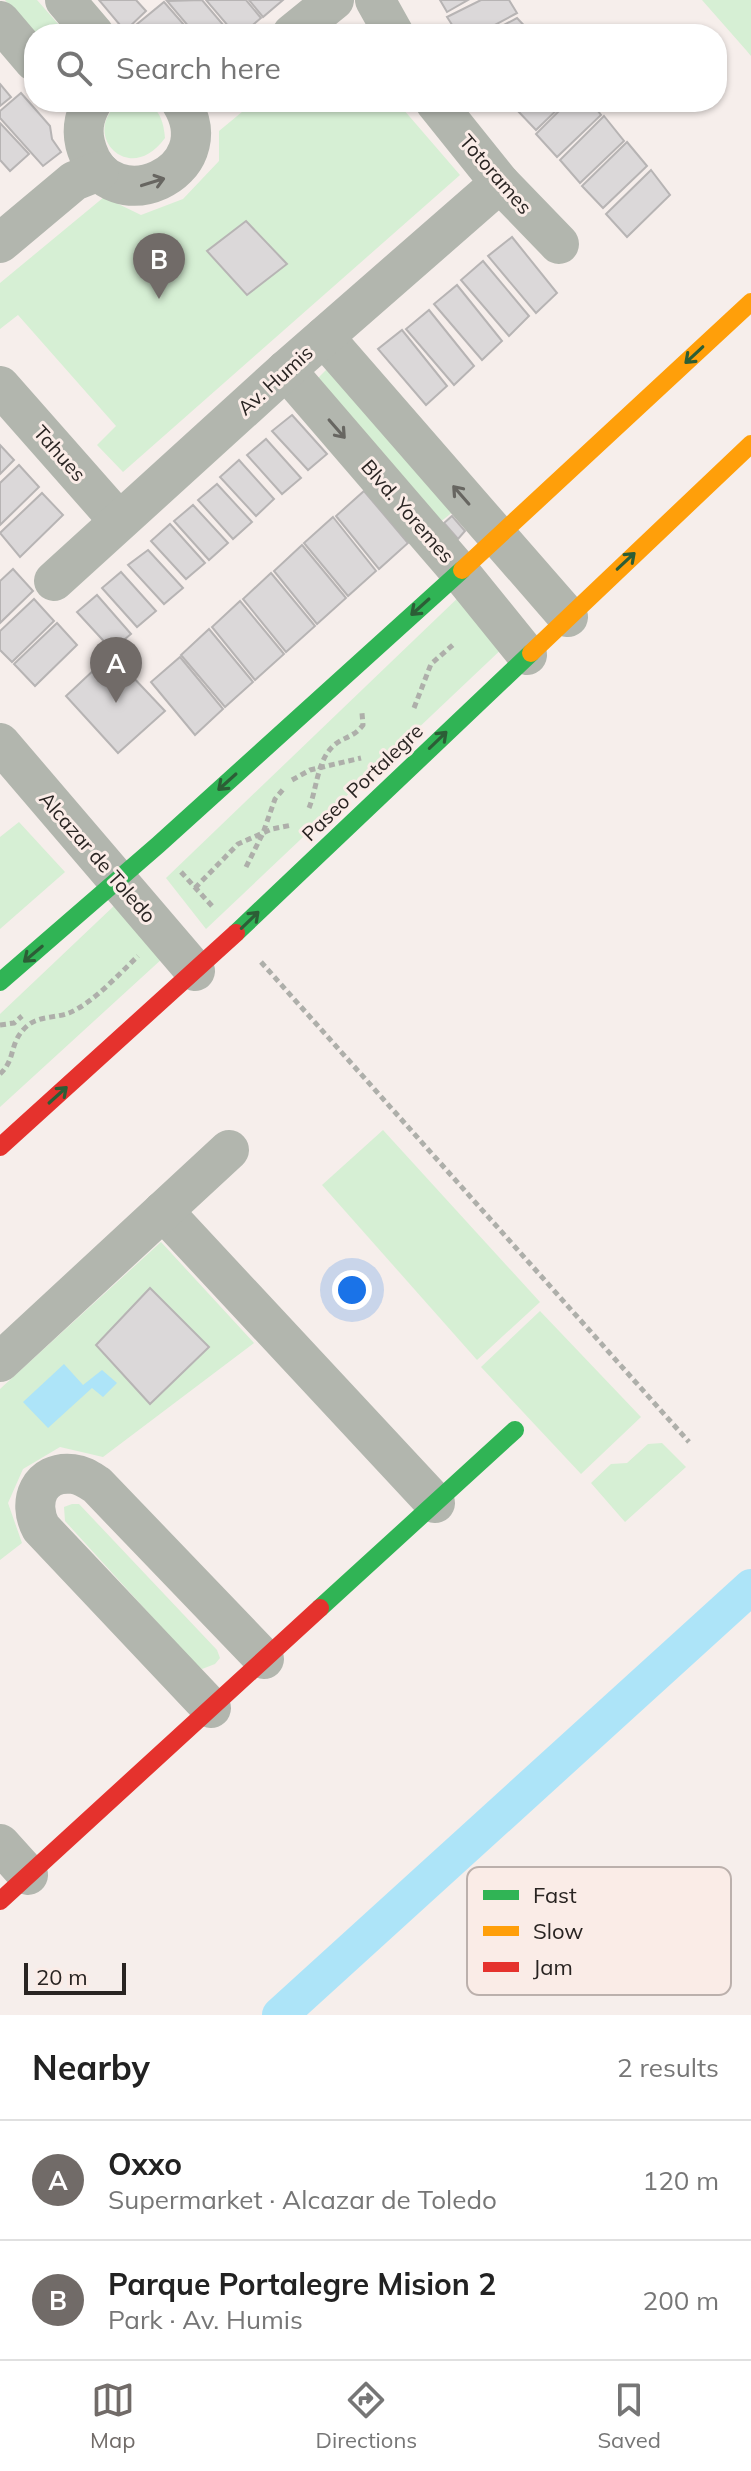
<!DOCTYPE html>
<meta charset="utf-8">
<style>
body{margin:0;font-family:Mulish,sans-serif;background:#f6f6f6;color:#222}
.scale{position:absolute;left:24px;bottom:20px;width:102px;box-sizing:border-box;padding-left:8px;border:4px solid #292422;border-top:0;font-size:22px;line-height:28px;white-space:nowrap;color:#292422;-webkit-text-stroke:6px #faece7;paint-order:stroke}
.you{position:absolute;left:352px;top:1290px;width:28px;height:28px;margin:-20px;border:6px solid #fff;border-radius:50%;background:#1a73e8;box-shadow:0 0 0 12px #1a73e833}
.badge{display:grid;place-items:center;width:52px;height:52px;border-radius:50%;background:#716b68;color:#fff;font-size:26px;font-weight:700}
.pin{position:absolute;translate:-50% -66px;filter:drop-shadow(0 2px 4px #0008)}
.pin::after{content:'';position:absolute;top:42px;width:28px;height:24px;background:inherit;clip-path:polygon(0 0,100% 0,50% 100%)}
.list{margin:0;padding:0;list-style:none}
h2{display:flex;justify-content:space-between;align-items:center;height:104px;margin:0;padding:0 32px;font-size:34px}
h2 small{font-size:26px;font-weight:400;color:#767676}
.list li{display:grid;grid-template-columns:52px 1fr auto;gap:24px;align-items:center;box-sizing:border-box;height:120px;padding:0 32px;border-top:2px solid #e0e0e0}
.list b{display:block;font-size:30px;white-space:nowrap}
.list p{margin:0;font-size:26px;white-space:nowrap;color:#767676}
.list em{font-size:26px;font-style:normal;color:#767676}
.icon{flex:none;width:44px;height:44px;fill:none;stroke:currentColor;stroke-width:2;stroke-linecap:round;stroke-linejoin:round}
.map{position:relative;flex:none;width:751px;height:2015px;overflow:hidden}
.search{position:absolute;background:#fff;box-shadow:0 2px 6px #0004;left:24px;right:24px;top:24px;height:88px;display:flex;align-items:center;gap:20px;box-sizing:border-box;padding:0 28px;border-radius:32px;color:#767676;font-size:30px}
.sheet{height:344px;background:#fff}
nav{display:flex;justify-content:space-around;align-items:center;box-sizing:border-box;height:112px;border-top:2px solid #e0e0e0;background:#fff;font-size:22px;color:#767676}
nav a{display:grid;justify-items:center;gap:4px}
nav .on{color:#716b68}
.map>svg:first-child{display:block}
.green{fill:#d6efd4}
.water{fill:#ade4f8}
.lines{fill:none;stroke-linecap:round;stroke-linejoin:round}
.canal{stroke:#ade4f8;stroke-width:36}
.building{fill:#dbd8d9;stroke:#b7b4b4;stroke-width:2}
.path{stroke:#aeafaa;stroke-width:5;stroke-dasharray:6 4;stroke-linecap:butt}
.street{stroke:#b2b6ae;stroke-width:40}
.fast{stroke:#30b455;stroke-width:18}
.slow{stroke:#ff9f0a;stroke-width:18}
.jam{stroke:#e5322d;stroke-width:18}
.oneway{stroke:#676661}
.oneway2{stroke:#2c5e36}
.labels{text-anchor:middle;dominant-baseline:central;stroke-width:6;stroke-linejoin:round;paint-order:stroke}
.street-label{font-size:20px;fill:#292422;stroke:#faece7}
.key{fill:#faece7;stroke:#bbb0ac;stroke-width:2}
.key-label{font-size:22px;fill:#292422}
</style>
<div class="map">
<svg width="751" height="2015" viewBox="0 0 751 2015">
<rect width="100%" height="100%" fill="#f6eeeb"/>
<g class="green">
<polygon points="5,0 37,0 67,34 34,35"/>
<polygon points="702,0 751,0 751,56 746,50"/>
<path d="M121,102C151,102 162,106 165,138C128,189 78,131 121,102Z"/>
<polygon points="254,102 397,102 460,175 123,472 97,445 116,426 18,315 0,329 0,283 104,197 141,215 183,199 219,161 219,131"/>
<polygon points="330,366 454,511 439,523 314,382"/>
<polygon points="464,592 507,644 206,929 166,878"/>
<polygon points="19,822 65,872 0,929 0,837"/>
<polygon points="116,904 164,957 0,1107 0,1014"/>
<polygon points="383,1130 540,1302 477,1360 322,1185"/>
<polygon points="161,1242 254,1343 103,1457 60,1447 23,1469 8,1503 22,1543 0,1560 0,1389"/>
<polygon points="540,1311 641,1417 581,1474 481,1367"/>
<polygon points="662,1443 686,1467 625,1522 591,1483 611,1464 627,1463 648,1444"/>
<polygon points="72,1504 79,1504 217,1650 220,1658 215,1664 202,1669 194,1663 65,1521 64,1507"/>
</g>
<polygon class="water" points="64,1364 83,1385 102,1370 117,1383 103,1397 92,1388 48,1428 23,1402"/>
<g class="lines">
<polyline class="canal" points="280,2015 751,1587"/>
</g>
<g class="building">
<polygon points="99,0 136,0 146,11 125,31"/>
<polygon points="202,0 231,34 195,34 167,1"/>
<polygon points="206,0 246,0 261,18 242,34 235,34"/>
<polygon points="249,0 283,0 263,17"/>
<polygon points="440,0 468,0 447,12"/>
<polygon points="481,0 509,0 517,13 478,34 458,34 447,17"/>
<polygon points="164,2 192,34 125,34"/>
<polygon points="517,18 532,34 487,34"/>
<polygon points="0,84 11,97 0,106"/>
<polygon points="21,93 50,126 52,139 61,152 43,166 0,118 0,111"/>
<polygon points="520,102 565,102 536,130 515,108"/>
<polygon points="568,102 591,102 601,115 557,157 536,134"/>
<polygon points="604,116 624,141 580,183 560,160"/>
<polygon points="0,123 29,154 10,171 0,160"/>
<polygon points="627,142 647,166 603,208 582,186"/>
<polygon points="651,170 670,195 627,237 606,214"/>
<polygon points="246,221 287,264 247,295 207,251"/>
<polygon points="512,237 557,293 536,313 488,256"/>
<polygon points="483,261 529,316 509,336 461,280"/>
<polygon points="457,285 502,341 482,360 434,304"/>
<polygon points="429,310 474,366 454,385 406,329"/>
<polygon points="402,330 447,386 426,405 378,349"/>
<polygon points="292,415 327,454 308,470 272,431"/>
<polygon points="266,439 301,478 282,494 247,455"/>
<polygon points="0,445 14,460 0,474"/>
<polygon points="239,460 274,499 256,516 220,477"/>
<polygon points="19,465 39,487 0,525 0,483"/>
<polygon points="217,484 252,522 233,539 198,500"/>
<polygon points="364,491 408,543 379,569 336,516"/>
<polygon points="42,493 63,515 20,557 0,533"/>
<polygon points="193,505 228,543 209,560 174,521"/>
<polygon points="452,516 465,531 458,539 444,523"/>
<polygon points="333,517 376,571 348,596 304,543"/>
<polygon points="170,524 205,563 186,579 151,541"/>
<polygon points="302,545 346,598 317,624 274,571"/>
<polygon points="148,550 183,588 164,604 128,565"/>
<polygon points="13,569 33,591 0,623 0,581"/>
<polygon points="121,572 156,611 137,627 102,588"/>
<polygon points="271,573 315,626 286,652 243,599"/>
<polygon points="97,595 131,634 112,650 77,612"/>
<polygon points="34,599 54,621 12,662 0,650 0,631"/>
<polygon points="240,601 284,654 255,680 212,627"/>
<polygon points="57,623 77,645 35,686 14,664"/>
<polygon points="209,629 253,682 225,707 181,655"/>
<polygon points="111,654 165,711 118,753 66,696"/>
<polygon points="180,657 223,709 195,735 151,682"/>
<polygon points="150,1288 209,1347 150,1404 96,1345"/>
</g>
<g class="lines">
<g class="path">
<polyline points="414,708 431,664 455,643"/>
<polyline points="292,780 310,770 361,758"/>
<path d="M309,808C316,791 317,767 328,752C339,736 352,740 363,725L362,713"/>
<polyline points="246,867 263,833 275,799 285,787"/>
<polyline points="181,872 212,906"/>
<polyline points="195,888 238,844 272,829 292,825"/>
<polyline points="261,962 689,1442"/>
<polyline points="0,1025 14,1023 22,1016"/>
<path d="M0,1074C17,1058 8,1043 27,1026C38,1016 56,1018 69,1013C93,1003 119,974 138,956"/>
</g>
<g class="street">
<polyline points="65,0 94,34"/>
<polyline points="375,0 394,34"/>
<polyline points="0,21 34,61"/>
<polyline points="292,34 334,0"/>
<path d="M92,102C83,118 81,133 87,150C110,222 225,174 181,102"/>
<polyline points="435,102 500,183 559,244"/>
<polyline points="0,243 74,181 99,171"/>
<polyline points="324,337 568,617"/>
<polyline points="286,370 459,571 527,655"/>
<polyline points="0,386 119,521"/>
<polyline points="54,581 286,370 500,183"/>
<polyline points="0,743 195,971"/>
<polyline points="163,1211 435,1503"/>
<polyline points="0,1362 229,1150"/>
<path d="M211,1708L41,1528C27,1502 39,1470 73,1474C82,1475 89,1480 97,1485L264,1659"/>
<polyline points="0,1844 28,1875"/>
</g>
<g class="fast">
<polyline points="236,933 531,653"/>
<polyline points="0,982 158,845 462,570"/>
<polyline points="320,1608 515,1430"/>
</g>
<g class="slow">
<polyline points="462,570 751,302"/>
<polyline points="531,653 751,444"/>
</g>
<g class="jam">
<polyline points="0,1147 236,933"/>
<polyline points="0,1901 320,1608"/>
</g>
</g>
<defs><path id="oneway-shaft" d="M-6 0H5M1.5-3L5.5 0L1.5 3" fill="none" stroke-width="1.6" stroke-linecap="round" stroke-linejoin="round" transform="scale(2)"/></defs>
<g class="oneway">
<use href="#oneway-shaft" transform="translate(153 182) rotate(-17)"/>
<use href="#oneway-shaft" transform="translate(337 429) rotate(49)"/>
<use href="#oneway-shaft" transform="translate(461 495) rotate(-131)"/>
</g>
<g class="oneway2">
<use href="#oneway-shaft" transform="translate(694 355) rotate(137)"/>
<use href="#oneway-shaft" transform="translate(626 561) rotate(-43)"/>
<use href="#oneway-shaft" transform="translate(420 607) rotate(138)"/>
<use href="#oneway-shaft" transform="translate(438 740) rotate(-44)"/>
<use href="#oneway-shaft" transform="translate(227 782) rotate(138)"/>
<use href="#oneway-shaft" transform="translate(250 920) rotate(-44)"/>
<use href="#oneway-shaft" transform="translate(33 954) rotate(140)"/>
<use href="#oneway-shaft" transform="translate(58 1095) rotate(-42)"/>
</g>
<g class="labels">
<g class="street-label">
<text transform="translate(496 174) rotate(49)">Totorames</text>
<text transform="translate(275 380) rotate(-42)">Av. Humis</text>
<text transform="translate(60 453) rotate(48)">Tahues</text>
<text transform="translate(408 511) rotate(49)">Blvd. Yoremes</text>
<text transform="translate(362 782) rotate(-44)">Paseo Portalegre</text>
<text transform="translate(98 857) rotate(49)">Alcazar de Toledo</text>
</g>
</g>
<rect x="467" y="1867" width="264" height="128" rx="12" class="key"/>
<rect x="483" y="1890" width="36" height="10" fill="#30b455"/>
<rect x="483" y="1926" width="36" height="10" fill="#ff9f0a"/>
<rect x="483" y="1962" width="36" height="10" fill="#e5322d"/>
<g class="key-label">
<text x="533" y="1903">Fast</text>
<text x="533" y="1939">Slow</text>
<text x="533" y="1975">Jam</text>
</g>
</svg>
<div class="scale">20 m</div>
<div class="you"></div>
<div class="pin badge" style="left:116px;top:703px">A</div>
<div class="pin badge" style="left:159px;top:299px">B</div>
<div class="search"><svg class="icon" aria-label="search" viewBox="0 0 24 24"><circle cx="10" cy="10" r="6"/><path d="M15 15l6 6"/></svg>Search here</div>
</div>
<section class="sheet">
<h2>Nearby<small>2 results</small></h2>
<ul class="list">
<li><span class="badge">A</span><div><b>Oxxo</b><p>Supermarket · Alcazar de Toledo</p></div><em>120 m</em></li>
<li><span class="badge">B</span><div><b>Parque Portalegre Mision 2</b><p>Park · Av. Humis</p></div><em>200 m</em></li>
</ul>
</section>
<nav>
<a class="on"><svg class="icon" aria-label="map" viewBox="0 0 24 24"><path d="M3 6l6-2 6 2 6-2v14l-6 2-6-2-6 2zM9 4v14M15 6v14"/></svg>Map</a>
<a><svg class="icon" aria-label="directions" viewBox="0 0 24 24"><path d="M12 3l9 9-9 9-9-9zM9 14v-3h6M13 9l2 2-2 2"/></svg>Directions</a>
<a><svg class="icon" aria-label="saved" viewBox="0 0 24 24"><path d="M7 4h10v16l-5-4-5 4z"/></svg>Saved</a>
</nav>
